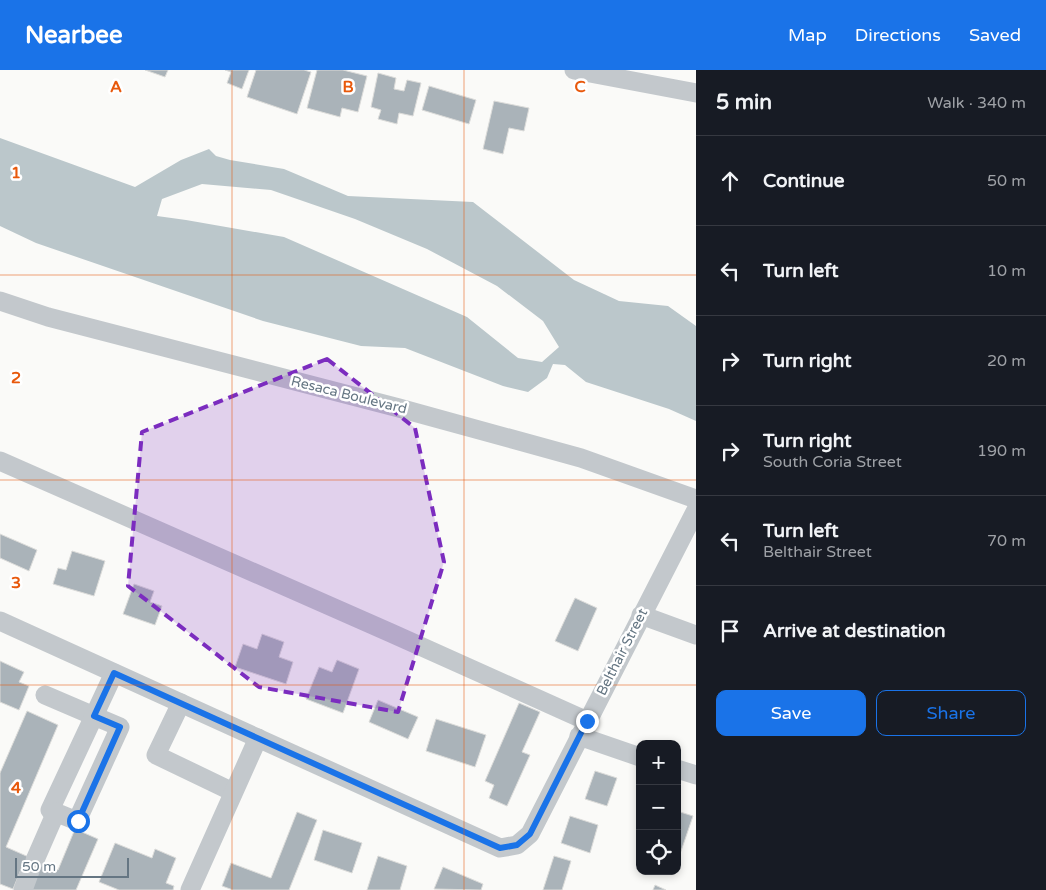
<!DOCTYPE html>
<meta charset="utf-8">
<style>
body{margin:0;font-family:"Varela Round",sans-serif;background:#20242c;color:#f1f3f6}
.controls{position:absolute;right:15px;bottom:15px;display:grid;overflow:hidden;border-radius:10px;box-shadow:0 2px 8px #0003}
.controls button{width:45px;height:45px;display:grid;place-items:center;padding:0;border:0;border-bottom:1px solid #363941;background:#171b24;color:#f1f3f6;font:25px sans-serif}
.scale{position:absolute;left:15px;bottom:12px;width:114px;box-sizing:border-box;padding-left:5px;border:2px solid #657683;border-top:0;font-size:14px;line-height:18px;white-space:nowrap;color:#657683;-webkit-text-stroke:4px #fff;paint-order:stroke}
.stop{position:absolute;width:15px;height:15px;margin:-11px;border:4px solid #1a73e8;border-radius:50%;background:#fff}
.stop.end{background:#1a73e8;border-color:#fff;box-shadow:0 1px 5px #0008}
.list{margin:0;padding:0;list-style:none}
h2{display:flex;justify-content:space-between;align-items:center;height:65px;margin:0;padding:0 20px;font-size:21px}
h2 small{font-size:16px;font-weight:400;color:#9ea1a6}
.list li{display:grid;grid-template-columns:32px 1fr auto;gap:15px;align-items:center;box-sizing:border-box;height:90px;padding:0 20px;border-top:1px solid #363941}
.list b{display:block;font-size:19px;white-space:nowrap}
.list p{margin:0;font-size:16px;white-space:nowrap;color:#9ea1a6}
.list em{font-size:16px;font-style:normal;color:#9ea1a6}
.actions{display:flex;gap:10px;padding:15px 20px}
.actions a{flex:1;padding:11px 0;border:1px solid #1a73e8;border-radius:10px;text-align:center;font-size:18px;color:#1a73e8}
.actions .main{background:#1a73e8;color:#fff}
.icon{flex:none;width:28px;height:28px;fill:none;stroke:currentColor;stroke-width:2;stroke-linecap:round;stroke-linejoin:round}
.map{position:relative;flex:none;width:696px;height:820px;overflow:hidden}
header{display:flex;align-items:center;gap:30px;box-sizing:border-box;height:70px;padding:0 25px;background:#1a73e8;color:#fff}
header strong{font-size:24px}
nav{display:flex;gap:28px;margin-inline-start:auto;font-size:18px}
main{display:flex}
aside{flex:1;background:#171b24}
.map>svg:first-child{display:block}
.water{fill:#bbc7cb;fill-rule:evenodd}
.building{fill:#aab3b9;stroke:#dcdcda}
.lines{fill:none;stroke-linecap:round;stroke-linejoin:round}
.minor{stroke:#c3c8cc;stroke-width:19}
.route{stroke:#1a73e8;stroke-width:6}
.marked{fill:#7b2cbf;fill-opacity:0.2;stroke:#7b2cbf;stroke-width:4;stroke-dasharray:10 6;stroke-linejoin:round}
.grid{fill:none;stroke:#e8590c;stroke-width:1;stroke-opacity:0.55}
.labels{text-anchor:middle;dominant-baseline:central;stroke-width:5;stroke-linejoin:round;paint-order:stroke}
.street-label{font-size:14px;fill:#657683;stroke:#fff}
.grid-label{font-size:16px;text-anchor:middle;font-weight:bold;fill:#e8590c;stroke:#fff;stroke-width:5;stroke-linejoin:round;paint-order:stroke}
</style>
<header>
<strong>Nearbee</strong>
<nav><a>Map</a><a>Directions</a><a>Saved</a></nav>
</header>
<main>
<div class="map">
<svg width="696" height="820" viewBox="0 0 696 820">
<rect width="100%" height="100%" fill="#fafaf8"/>
<path class="water" d="M0,68L135,117L181,90L209,79L216,86L230,90L284,99L348,126L473,132L574,210L619,231L668,236L696,256V351L669,339L586,312L565,295L553,294L547,308L528,322L503,316L405,278L361,276L263,251L36,173L0,156ZM202,114L271,120L355,149L427,179L497,216L543,251L559,277L542,292L518,288L467,247L284,167L186,150L157,146L162,129Z"/>
<g class="building">
<polygon points="145,0 168,0 165,7"/>
<polygon points="225,0 249,0 242,19 227,13 231,2"/>
<polygon points="256,0 304,0 311,2 297,44 247,27"/>
<polygon points="317,0 343,0 367,6 358,42 342,38 340,47 307,38"/>
<polygon points="378,3 396,8 394,19 404,21 407,10 421,13 413,46 399,43 397,54 378,49 381,40 371,37"/>
<polygon points="429,16 476,30 469,54 422,40"/>
<polygon points="494,31 529,38 524,61 509,58 503,84 483,79"/>
<polygon points="0,464 37,480 29,501 0,488"/>
<polygon points="72,481 105,491 94,526 53,514 58,498 66,500"/>
<polygon points="134,514 154,521 150,532 162,536 155,555 123,544"/>
<polygon points="575,528 597,538 578,581 555,571"/>
<polygon points="262,564 284,572 279,587 293,592 286,614 235,597 243,574 257,579"/>
<polygon points="337,590 359,599 343,643 306,629 319,597 332,602"/>
<polygon points="0,591 24,602 19,612 29,616 19,640 0,632"/>
<polygon points="378,630 418,647 408,669 369,652"/>
<polygon points="519,633 540,642 522,682 530,685 507,736 489,728 494,715 485,711"/>
<polygon points="27,641 58,655 6,777 58,800 75,759 98,769 76,820 29,820 22,797 13,819 0,814 0,703"/>
<polygon points="436,649 486,665 475,697 426,681"/>
<polygon points="595,701 617,708 607,736 585,729"/>
<polygon points="677,741 693,746 680,784 677,783"/>
<polygon points="297,742 317,750 289,820 233,820 222,816 231,793 271,808"/>
<polygon points="570,746 598,755 590,783 561,773"/>
<polygon points="323,760 362,773 352,803 314,790"/>
<polygon points="115,773 152,788 155,779 176,788 166,813 174,816 173,820 119,820 99,812"/>
<polygon points="378,786 407,796 400,820 367,820"/>
<polygon points="554,786 571,791 562,820 543,820"/>
<polygon points="443,797 483,814 481,820 434,819"/>
<polygon points="655,815 666,820 653,820"/>
</g>
<g class="lines">
<g class="minor">
<polyline points="574,0 696,23"/>
<polyline points="0,231 48,247 399,338 581,388 696,429"/>
<polyline points="0,391 391,563 587,651"/>
<polyline points="641,545 696,565"/>
<polyline points="0,551 500,778 517,775 530,764 696,440"/>
<polyline points="45,625 94,646 114,603"/>
<polyline points="181,633 156,685 233,722"/>
<polygon points="94,646 120,657 77,751 50,740"/>
<polyline points="579,666 640,687"/>
<polyline points="677,699 696,705"/>
<polyline points="35,790 56,742"/>
<polyline points="23,820 30,801"/>
<polyline points="190,820 258,668"/>
</g>
</g>
<g class="lines">
<polyline class="route" points="78,751 120,657 94,646 114,603 500,778 517,775 530,764 587,651"/>
</g>
<path class="marked" d="M327,289L415,358L444,492L398,642L259,617L128,516L142,362Z"/>
<path class="grid" d="M232,0V820M464,0V820M0,205H696M0,410H696M0,615H696"/>
<g class="labels">
<g class="street-label">
<text transform="translate(349 325) rotate(14)">Resaca Boulevard</text>
<text transform="translate(622 582) rotate(-63)">Belthair Street</text>
</g>
</g>
<g class="grid-label">
<text x="116" y="22">A</text>
<text x="348" y="22">B</text>
<text x="580" y="22">C</text>
<text x="16" y="108">1</text>
<text x="16" y="313">2</text>
<text x="16" y="518">3</text>
<text x="16" y="723">4</text>
</g>
</svg>
<div class="controls">
<button>+</button>
<button>−</button>
<button><svg class="icon" aria-label="locate" viewBox="0 0 24 24"><circle cx="12" cy="12" r="6"/><path d="M12 2v4M12 18v4M2 12h4M18 12h4"/></svg></button>
</div>
<div class="scale">50 m</div>
<div class="stop" style="left:78px;top:751px"></div>
<div class="stop end" style="left:587px;top:651px"></div>
</div>
<aside>
<h2>5 min<small>Walk · 340 m</small></h2>
<ul class="list">
<li><svg class="icon" aria-label="ahead" viewBox="0 0 24 24"><path d="M12 20V5M6 11l6-6 6 6"/></svg><div><b>Continue</b></div><em>50 m</em></li>
<li><svg class="icon" aria-label="left" viewBox="0 0 24 24"><path d="M17 20v-9H6M10 6l-5 5 5 5"/></svg><div><b>Turn left</b></div><em>10 m</em></li>
<li><svg class="icon" aria-label="right" viewBox="0 0 24 24"><path d="M7 20v-9h11M14 6l5 5-5 5"/></svg><div><b>Turn right</b></div><em>20 m</em></li>
<li><svg class="icon" aria-label="right" viewBox="0 0 24 24"><path d="M7 20v-9h11M14 6l5 5-5 5"/></svg><div><b>Turn right</b><p>South Coria Street</p></div><em>190 m</em></li>
<li><svg class="icon" aria-label="left" viewBox="0 0 24 24"><path d="M17 20v-9H6M10 6l-5 5 5 5"/></svg><div><b>Turn left</b><p>Belthair Street</p></div><em>70 m</em></li>
<li><svg class="icon" aria-label="arrive" viewBox="0 0 24 24"><path d="M6 21V4h12l-3 4 3 4H6"/></svg><div><b>Arrive at destination</b></div></li>
</ul>
<div class="actions"><a class="main">Save</a><a>Share</a></div>
</aside>
</main>
